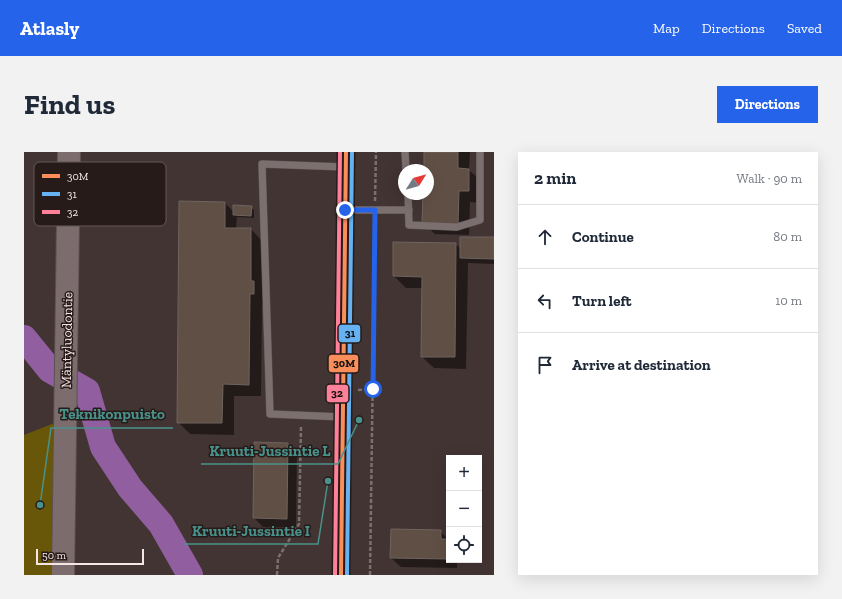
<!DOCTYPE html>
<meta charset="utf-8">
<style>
body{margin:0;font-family:"Zilla Slab",serif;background:#f2f2f3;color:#1f2937}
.controls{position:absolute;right:12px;bottom:12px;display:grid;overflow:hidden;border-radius:0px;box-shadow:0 4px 16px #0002}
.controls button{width:36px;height:36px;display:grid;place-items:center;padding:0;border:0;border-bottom:1px solid #e0e1e3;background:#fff;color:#1f2937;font:20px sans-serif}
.compass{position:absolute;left:374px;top:12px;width:36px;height:36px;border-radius:50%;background:#fff;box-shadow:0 4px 16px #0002;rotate:53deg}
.scale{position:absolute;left:12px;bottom:10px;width:108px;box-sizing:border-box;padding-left:4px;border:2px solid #f6e6e3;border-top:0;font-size:11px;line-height:14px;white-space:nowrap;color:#f6e6e3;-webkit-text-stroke:3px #261b19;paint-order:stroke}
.stop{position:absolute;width:12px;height:12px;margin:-9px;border:3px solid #2563eb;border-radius:50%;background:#fff}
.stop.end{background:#2563eb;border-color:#fff;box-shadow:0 1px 4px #0008}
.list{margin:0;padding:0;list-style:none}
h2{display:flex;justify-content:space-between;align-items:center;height:52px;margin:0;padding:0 16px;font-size:17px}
h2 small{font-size:13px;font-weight:400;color:#747a83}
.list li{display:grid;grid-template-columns:26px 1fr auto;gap:12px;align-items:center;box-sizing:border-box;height:64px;padding:0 16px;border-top:1px solid #e0e1e3}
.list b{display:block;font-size:15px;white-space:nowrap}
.list em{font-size:13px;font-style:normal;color:#747a83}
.icon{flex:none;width:22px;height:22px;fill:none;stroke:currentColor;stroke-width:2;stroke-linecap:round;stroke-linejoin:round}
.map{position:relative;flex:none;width:470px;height:423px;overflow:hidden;border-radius:0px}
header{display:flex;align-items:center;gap:24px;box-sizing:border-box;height:56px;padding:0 20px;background:#2563eb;color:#fff}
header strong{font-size:19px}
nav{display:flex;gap:22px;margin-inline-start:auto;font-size:14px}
.intro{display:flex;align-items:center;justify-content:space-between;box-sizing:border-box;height:96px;padding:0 24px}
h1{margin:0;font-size:28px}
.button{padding:10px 18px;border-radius:0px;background:#2563eb;color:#fff;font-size:14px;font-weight:700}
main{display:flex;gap:24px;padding:0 24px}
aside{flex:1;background:#fff;border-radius:0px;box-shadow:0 4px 16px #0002}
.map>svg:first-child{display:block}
.forest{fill:#695709}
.shadow{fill:#0007}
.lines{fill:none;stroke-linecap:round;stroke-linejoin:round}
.river{stroke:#915e9f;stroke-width:26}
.building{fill:#604f44;stroke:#6e6460}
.service-casing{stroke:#5d5250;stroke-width:8}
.tertiary-casing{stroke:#5d5250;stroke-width:18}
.trunk-casing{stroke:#5d5250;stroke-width:24}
.path{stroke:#7a706f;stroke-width:2.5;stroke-dasharray:4 2;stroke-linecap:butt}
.service{stroke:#7b706f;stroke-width:7}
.tertiary{stroke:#7b706f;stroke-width:17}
.trunk{stroke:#7c6c6d;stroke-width:22}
.bus-1-casing{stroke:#261b19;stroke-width:7}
.bus-2-casing{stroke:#261b19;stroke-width:7}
.bus-3-casing{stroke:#261b19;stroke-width:7}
.bus-1{stroke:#fa8e5a;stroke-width:4}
.bus-2{stroke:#66b1f2;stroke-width:4}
.bus-3{stroke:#ff8098;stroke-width:4}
.route{stroke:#2563eb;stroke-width:5}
.labels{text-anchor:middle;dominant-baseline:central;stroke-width:3;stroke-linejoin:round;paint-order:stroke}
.street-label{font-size:14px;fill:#f6e6e3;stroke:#261b19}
.key{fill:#261b19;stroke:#645856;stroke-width:1}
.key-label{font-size:11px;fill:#f6e6e3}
.leader{fill:none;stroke:#49928b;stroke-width:1.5}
.callout-dot{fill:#49928b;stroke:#261b19;stroke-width:1.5}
.callout-label{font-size:15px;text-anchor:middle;font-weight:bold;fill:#49928b;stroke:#261b19;stroke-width:3;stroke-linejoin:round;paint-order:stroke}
.line-badge{stroke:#261b19;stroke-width:1.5}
.pale-badge-label{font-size:11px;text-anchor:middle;font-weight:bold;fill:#111}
</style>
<header>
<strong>Atlasly</strong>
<nav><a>Map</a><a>Directions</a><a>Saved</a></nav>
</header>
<div class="intro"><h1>Find us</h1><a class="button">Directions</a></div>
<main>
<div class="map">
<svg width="470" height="423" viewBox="0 0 470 423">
<rect width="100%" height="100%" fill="#423432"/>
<polygon class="forest" points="33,270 29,423 0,423 0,283"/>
<g class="shadow">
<polygon points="401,0 446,0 445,18 457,29 456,51 446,50 445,83 411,82 399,71 400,42 404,42 404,18 401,18"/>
<polygon points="201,51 210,60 227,55 230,58 230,66 213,65 212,77 227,77 238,89 238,138 241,142 241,153 238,153 237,244 210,244 210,283 166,282 154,270"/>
<polygon points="470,86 470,112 444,111 442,217 410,216 398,205 399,136 382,136 370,124 370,91 432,92 437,97"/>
<polygon points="263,292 273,301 272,375 239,375 230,366"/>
<polygon points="416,379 425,388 425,408 433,408 433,416 377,415 367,406"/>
</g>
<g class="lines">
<polyline class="river" points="0,186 26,218 63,239 79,295 106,336 137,372 166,423"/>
</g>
<g class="building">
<polygon points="400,0 434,0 434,16 445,17 445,39 435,39 434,72 398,71 399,42 404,42 404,18 400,18"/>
<polygon points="155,49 201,50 201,76 227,76 227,129 230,129 230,142 226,142 225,233 199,232 198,271 153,271"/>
<polygon points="209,53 228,54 227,64 209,63"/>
<polygon points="436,85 470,85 470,107 436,106"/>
<polygon points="369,90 432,91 431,205 397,205 398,125 369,124"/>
<polygon points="230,290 264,291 263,367 229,366"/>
<polygon points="367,377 417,378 417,387 424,387 424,407 366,406"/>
</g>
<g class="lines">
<defs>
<g id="service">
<polyline points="381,0 382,18"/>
<polyline points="384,42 385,73 433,75 456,68 456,0"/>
<polyline points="321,58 385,58"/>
<polyline points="319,265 246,262 238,12 321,15"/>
</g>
<polyline id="tertiary" points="317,423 322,0"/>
<polyline id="trunk" points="39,423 45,0"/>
</defs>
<use href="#service" class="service-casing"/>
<use href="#tertiary" class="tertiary-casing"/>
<use href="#trunk" class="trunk-casing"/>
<g class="path">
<polyline points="351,49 352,0"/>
<polyline points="334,238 349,237"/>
<polyline points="253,423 254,406 275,372 277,274"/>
<polyline points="346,423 351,68"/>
</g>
<use href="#service" class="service"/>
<use href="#tertiary" class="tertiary"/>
<use href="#trunk" class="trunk"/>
<defs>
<polyline id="bus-1" points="317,423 322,0"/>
<polyline id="bus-2" points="323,423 328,0"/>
<polyline id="bus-3" points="311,423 316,0"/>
</defs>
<use href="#bus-1" class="bus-1-casing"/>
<use href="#bus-2" class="bus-2-casing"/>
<use href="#bus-3" class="bus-3-casing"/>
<use href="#bus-1" class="bus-1"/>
<use href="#bus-2" class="bus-2"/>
<use href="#bus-3" class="bus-3"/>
</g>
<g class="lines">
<polyline class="route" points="321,58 351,58 349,237"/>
</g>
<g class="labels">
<g class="street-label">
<text transform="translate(43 188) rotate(-89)">Mäntyluodontie</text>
</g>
</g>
<rect x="10" y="10" width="132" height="64" rx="6" class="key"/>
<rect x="18" y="22" width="18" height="4" fill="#fa8e5a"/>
<rect x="18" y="40" width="18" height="4" fill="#66b1f2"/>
<rect x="18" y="58" width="18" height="4" fill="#ff8098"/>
<g class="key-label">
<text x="43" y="28">30M</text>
<text x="43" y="46">31</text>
<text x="43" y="64">32</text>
</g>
<path class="leader" d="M16 353L27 276H149M335 268L314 312H177M304 329L294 392H160"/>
<g class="callout-dot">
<circle cx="16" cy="353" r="4"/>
<circle cx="335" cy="268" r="4"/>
<circle cx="304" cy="329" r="4"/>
</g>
<g class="callout-label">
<text x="88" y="267">Teknikonpuisto</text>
<text x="246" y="304">Kruuti-Jussintie L</text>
<text x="227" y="384">Kruuti-Jussintie I</text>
</g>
<g class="line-badge">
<rect x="314" y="172" width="23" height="19" rx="4" fill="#66b1f2"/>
<rect x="304" y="202" width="31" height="19" rx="4" fill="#fa8e5a"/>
<rect x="302" y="232" width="23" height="19" rx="4" fill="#ff8098"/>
</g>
<g class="pale-badge-label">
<text x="326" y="185">31</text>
<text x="320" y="215">30M</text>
<text x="313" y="245">32</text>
</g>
</svg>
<div class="controls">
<button>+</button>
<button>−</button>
<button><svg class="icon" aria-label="locate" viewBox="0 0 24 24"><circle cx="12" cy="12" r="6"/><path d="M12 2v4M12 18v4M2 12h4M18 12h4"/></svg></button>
</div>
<svg class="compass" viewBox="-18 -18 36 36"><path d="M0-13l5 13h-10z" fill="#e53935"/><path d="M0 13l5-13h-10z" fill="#747a83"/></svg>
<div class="scale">50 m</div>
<div class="stop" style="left:349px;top:237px"></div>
<div class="stop end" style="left:321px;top:58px"></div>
</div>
<aside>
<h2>2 min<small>Walk · 90 m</small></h2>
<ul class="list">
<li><svg class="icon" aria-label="ahead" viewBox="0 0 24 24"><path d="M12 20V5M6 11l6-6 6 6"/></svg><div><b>Continue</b></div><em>80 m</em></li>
<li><svg class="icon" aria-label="left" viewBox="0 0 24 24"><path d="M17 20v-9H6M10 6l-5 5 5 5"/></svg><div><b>Turn left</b></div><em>10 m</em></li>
<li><svg class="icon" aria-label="arrive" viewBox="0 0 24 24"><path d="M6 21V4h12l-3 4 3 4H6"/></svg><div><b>Arrive at destination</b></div></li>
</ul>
</aside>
</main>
